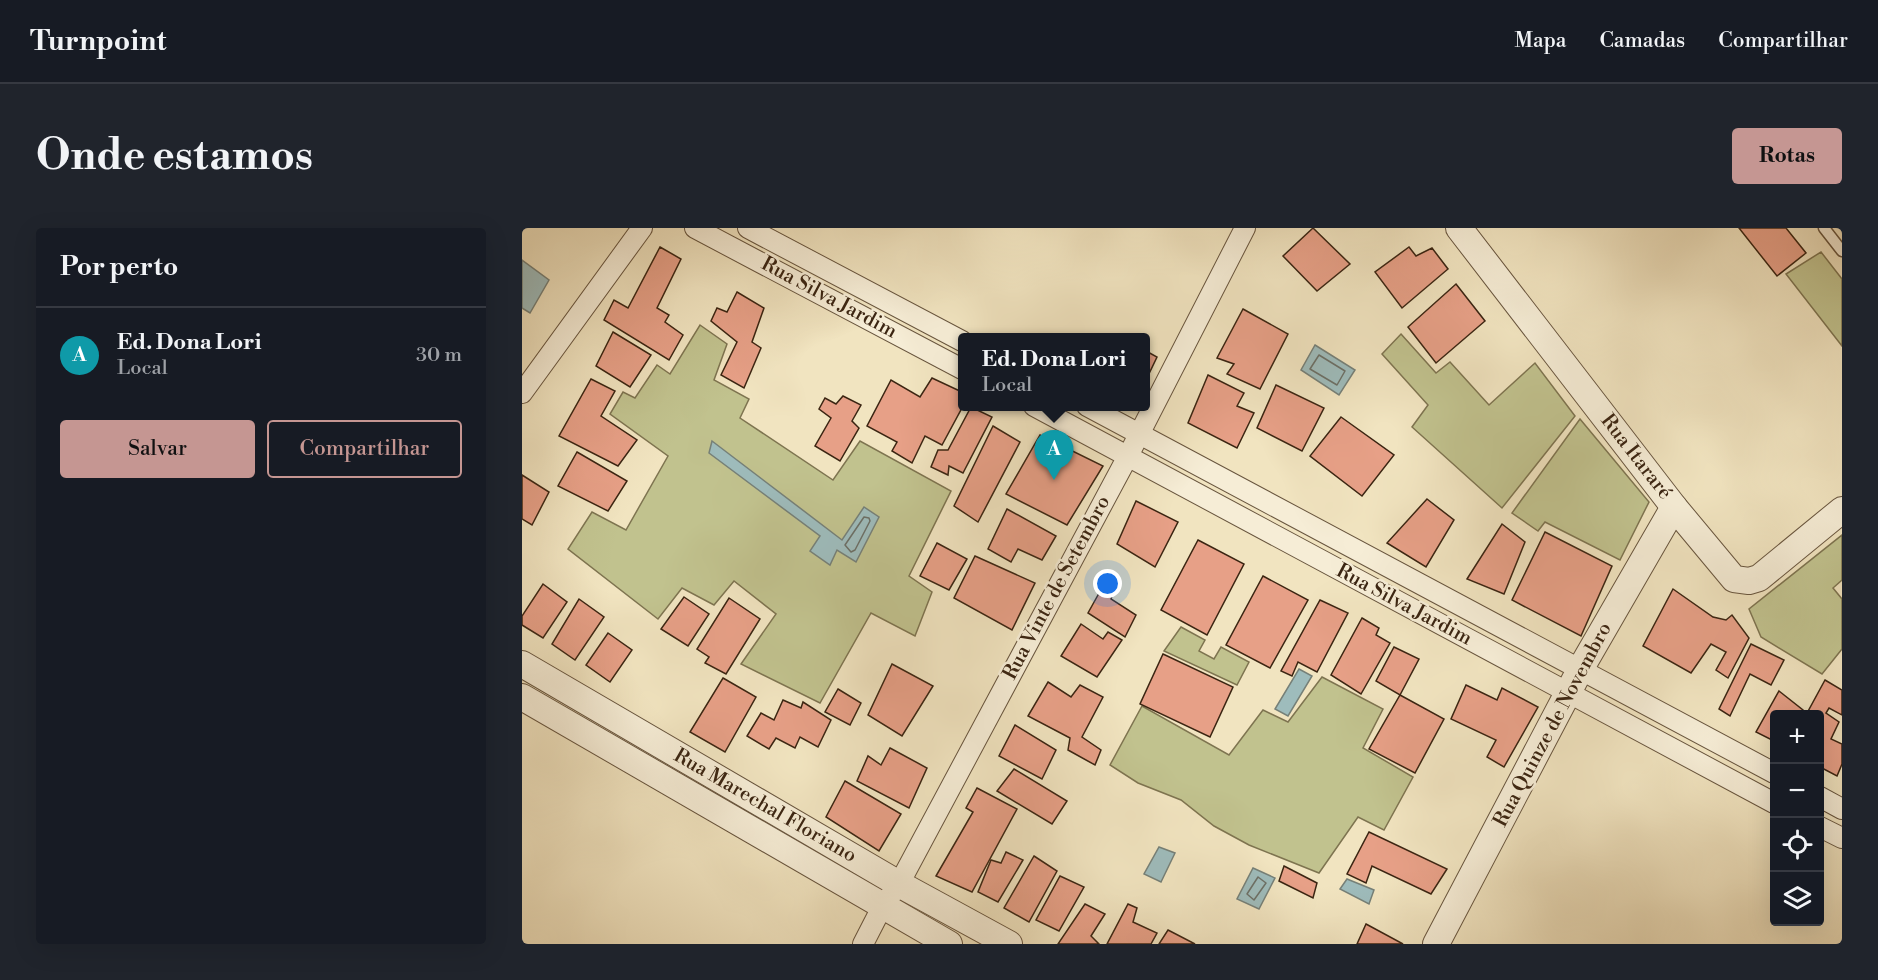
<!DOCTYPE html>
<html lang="pt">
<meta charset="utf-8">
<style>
body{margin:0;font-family:"Libre Bodoni",serif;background:#20242c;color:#f1f3f6}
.controls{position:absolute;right:18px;bottom:18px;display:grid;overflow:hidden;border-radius:6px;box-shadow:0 6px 24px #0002}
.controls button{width:54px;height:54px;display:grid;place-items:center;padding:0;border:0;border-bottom:2px solid #363941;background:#171b24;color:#f1f3f6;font:30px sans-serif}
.you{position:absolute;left:586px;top:356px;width:21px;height:21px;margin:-15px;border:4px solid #fff;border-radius:50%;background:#1a73e8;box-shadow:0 0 0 9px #1a73e833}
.badge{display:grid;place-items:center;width:39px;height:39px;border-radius:50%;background:#c59692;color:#fff;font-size:20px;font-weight:700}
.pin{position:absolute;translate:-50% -50px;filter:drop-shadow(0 2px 3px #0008)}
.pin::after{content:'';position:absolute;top:32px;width:21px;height:18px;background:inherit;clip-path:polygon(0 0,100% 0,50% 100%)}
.popup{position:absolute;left:436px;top:105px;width:192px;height:78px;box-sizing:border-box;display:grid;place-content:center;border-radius:6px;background:#171b24;filter:drop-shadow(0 2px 4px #0005);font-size:20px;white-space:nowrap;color:#9ea1a6}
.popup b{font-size:22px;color:#f1f3f6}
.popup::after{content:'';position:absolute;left:50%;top:100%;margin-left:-12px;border:12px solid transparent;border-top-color:#171b24}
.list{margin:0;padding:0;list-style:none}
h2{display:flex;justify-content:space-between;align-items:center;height:78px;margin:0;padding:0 24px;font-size:26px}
h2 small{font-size:20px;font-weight:400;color:#9ea1a6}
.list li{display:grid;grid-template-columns:39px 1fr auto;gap:18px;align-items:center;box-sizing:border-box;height:96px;padding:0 24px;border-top:2px solid #363941}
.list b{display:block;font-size:22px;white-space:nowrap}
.list p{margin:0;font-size:20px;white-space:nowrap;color:#9ea1a6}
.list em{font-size:20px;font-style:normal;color:#9ea1a6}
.actions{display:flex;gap:12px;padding:18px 24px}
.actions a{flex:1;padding:14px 0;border:2px solid #c59692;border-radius:6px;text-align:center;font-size:21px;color:#c59692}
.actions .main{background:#c59692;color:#111}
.icon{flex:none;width:33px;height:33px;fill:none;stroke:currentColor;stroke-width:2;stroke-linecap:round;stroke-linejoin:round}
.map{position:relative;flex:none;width:1320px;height:716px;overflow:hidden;border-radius:6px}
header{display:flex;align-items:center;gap:36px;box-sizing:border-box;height:84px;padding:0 30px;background:#171b24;border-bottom:2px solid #363941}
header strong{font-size:28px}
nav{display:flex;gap:33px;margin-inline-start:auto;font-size:21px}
.intro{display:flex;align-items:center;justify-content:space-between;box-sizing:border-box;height:144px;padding:0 36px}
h1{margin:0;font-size:42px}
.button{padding:15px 27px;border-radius:6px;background:#c59692;color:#111;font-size:21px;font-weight:700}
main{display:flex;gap:36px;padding:0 36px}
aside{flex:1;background:#171b24;border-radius:6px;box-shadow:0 6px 24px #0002}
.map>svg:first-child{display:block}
.green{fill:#c1c28e;stroke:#7e7450;stroke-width:1.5}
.water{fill:#9ebcbc;stroke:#768078;stroke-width:1.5}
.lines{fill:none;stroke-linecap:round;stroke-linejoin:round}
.shore{stroke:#6c7067;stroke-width:1.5}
.building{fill:#e7a087;stroke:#3b2512;stroke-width:1.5}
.service-casing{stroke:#68553e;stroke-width:13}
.minor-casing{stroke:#68553e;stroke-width:22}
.tertiary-casing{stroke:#68553e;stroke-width:28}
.service{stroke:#f6edd6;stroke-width:10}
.minor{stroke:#f6edd6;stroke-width:20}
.tertiary{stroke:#f6edd6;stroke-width:26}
.labels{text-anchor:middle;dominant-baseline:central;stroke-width:5;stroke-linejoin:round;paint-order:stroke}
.street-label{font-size:20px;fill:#3b2512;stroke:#f6edd6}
</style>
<header>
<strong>Turnpoint</strong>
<nav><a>Mapa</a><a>Camadas</a><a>Compartilhar</a></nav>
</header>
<div class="intro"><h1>Onde estamos</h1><a class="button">Rotas</a></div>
<main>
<aside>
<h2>Por perto<small></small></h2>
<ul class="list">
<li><span class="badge" style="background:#0f9aa8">A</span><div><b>Ed. Dona Lori</b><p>Local</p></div><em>30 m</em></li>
</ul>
<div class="actions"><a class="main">Salvar</a><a>Compartilhar</a></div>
</aside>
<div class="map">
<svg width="1320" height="716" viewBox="0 0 1320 716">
<rect width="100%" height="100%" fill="#f1e4c0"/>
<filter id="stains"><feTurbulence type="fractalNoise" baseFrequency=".00333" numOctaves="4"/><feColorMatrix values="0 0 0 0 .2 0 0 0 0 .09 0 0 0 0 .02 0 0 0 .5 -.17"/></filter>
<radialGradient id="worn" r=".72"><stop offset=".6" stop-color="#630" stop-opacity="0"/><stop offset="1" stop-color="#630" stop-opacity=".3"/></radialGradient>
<g class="green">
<polygon points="1299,24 1320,51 1320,118 1264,46"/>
<polygon points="178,97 205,116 192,152 227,171 218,190 311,252 338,213 429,263 387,348 410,364 393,408 349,385 298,475 219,436 254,386 212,353 192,377 160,360 136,391 46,321 70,284 104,302 146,228 88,186 101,164 113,170 135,137 148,146"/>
<polygon points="879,106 914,145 928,134 967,177 1013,135 1053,188 980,280 890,199 906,177 860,126"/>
<polygon points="1058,191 1127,274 1098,332 1023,294 1016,303 990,285"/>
<polygon points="1320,307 1320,352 1311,360 1320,371 1320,421 1300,446 1239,409 1227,381"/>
<polygon points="659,399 683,412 677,423 692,431 699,419 727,434 715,457 642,423"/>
<polygon points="800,449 861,481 841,520 891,549 862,602 836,589 797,645 727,617 692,598 659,572 616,555 588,537 620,478 707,527 741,482 766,494"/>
</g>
<g class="water">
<polygon points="0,32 27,52 8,85 0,80"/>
<polygon points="793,117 833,142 817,167 779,142"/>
<polygon points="190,213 320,312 342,279 357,289 334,334 315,322 308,337 288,323 298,308 187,225"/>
<polygon points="777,441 790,448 766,488 753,481"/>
<polygon points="637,619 653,625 639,654 622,646"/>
<polygon points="731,640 753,650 737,681 715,671"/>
<polygon points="825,651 852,662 847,676 818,661"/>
</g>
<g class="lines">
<g class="shore">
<polygon points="797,127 823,143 815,157 788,141"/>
<polygon points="342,289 347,290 348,293 333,322 329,324 323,317"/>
<polygon points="736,649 744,655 732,672 725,666"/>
</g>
</g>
<g class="building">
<polygon points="791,0 828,36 795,63 761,28"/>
<polygon points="1217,0 1264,0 1284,25 1255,48"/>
<polygon points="138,19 159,31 135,80 147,87 143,94 161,107 147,132 82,92 92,72 106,80"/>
<polygon points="887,19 894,28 910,20 926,41 880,80 853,44"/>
<polygon points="934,56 963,93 914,135 886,99"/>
<polygon points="215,64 242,80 230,114 239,120 222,160 199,147 215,114 189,93 195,80 205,84"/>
<polygon points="721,81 766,106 738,161 705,146 712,136 695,130"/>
<polygon points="91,104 129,127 108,159 74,138"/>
<polygon points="624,123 635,129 624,152"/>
<polygon points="686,147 722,165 715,178 732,185 715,220 666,195"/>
<polygon points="410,150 440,164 441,178 420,217 403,208 390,235 370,223 375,214 345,198 369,152 398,169"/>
<polygon points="69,151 93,163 79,188 115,212 96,238 37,208"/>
<polygon points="754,157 802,180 780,223 735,200"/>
<polygon points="321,168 339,177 330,193 337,200 318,233 293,218 309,190 297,181 303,170 314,176"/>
<polygon points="449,179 470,189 441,245 427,238 426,247 409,239 416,222 426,222"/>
<polygon points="819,189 872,227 840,268 788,228"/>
<polygon points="471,198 498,214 456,294 432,278"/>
<polygon points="518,207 581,238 545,297 484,266"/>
<polygon points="55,224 105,253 86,283 36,258"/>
<polygon points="0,247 27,264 10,297 0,291"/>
<polygon points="905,271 932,292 904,339 865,315"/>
<polygon points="614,273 656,294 633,339 595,316"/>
<polygon points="485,281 534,308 520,332 496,321 489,334 466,321"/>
<polygon points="980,296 1003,314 982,366 945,351"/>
<polygon points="1023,304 1090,338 1059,408 990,372"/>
<polygon points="676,312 722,336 685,407 639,382"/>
<polygon points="415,315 445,331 427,362 398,348"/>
<polygon points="453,328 513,355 490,402 432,370"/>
<polygon points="741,348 786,372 748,440 704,417"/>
<polygon points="21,356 45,374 21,410 0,397 0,388"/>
<polygon points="581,358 591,365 589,371 614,387 603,409 566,385"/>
<polygon points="1151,361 1191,389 1204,392 1210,387 1227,410 1206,450 1194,442 1204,424 1189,416 1169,445 1121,418"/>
<polygon points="162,369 187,386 166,418 139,401"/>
<polygon points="207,370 238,391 204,446 183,435 187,429 175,421"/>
<polygon points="57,371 82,389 53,432 30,416"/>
<polygon points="798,372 826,385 795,444 776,434 770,448 759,443"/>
<polygon points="840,390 857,400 854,407 868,415 839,466 809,447"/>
<polygon points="559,396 581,411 586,404 600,412 575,449 539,428"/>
<polygon points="86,405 110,422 88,454 64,437"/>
<polygon points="1229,416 1262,432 1249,457 1228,446 1208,488 1197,481"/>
<polygon points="872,419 897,431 878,467 854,453"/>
<polygon points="641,426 711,459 688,509 618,476"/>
<polygon points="370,436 411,458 380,508 346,487"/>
<polygon points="201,450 234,469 203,524 168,504"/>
<polygon points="1303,452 1320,462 1320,487 1307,480 1304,485 1317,494 1309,511 1320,516 1320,536 1315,548 1298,539 1298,487 1284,487"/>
<polygon points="526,454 549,469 558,457 581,469 560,509 579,522 573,537 546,522 548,510 506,488"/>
<polygon points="944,457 975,472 980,460 1016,479 982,539 965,529 974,512 929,491"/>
<polygon points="316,461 339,475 328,497 303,484"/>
<polygon points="1257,463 1281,482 1279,487 1252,487 1252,513 1234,504"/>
<polygon points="878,467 922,491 893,545 847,521"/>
<polygon points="261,472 279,480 281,474 309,492 296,519 278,509 273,520 254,510 247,521 225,508 239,485 252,492"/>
<polygon points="493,497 534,522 520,551 477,528"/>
<polygon points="368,520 405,540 387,580 335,553 346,528 359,537"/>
<polygon points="492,541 545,573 530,596 475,563"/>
<polygon points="323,553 379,586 357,623 304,589"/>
<polygon points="455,560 495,581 450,664 414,648 451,584 444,580"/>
<polygon points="847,604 925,641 909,666 850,638 844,655 825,646"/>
<polygon points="484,624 501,632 476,674 456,664 469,632 479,635"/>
<polygon points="512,628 535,643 507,694 482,680"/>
<polygon points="762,638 795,655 791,670 757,653"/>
<polygon points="538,648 562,659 537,703 514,692"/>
<polygon points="563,676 583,686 569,708 577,716 536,716"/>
<polygon points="606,676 615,680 611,694 635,705 629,716 585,716"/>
<polygon points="844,696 881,716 835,716"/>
<polygon points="646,702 673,716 637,716"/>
</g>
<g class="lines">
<defs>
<polyline id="service" points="1302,0 1320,23"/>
<g id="minor">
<polyline points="173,0 440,141"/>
<polyline points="226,0 440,113"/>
<polyline points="0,165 120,0"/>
<polyline points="512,178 1252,575"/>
<polyline points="565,178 1252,545"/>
<polyline points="1298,569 1320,581"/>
<polyline points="1298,599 1320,610"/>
<polyline points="341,716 360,679 377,656 606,228 723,0"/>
</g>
<g id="tertiary">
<polyline points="937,0 1152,279 1212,351 1227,353 1237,350 1320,282"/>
<polyline points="0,436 377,656 487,716"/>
<polyline points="0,469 427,716"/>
<polyline points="914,716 1059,440 1152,279"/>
</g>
</defs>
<use href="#service" class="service-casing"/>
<use href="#minor" class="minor-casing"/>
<use href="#tertiary" class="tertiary-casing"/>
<use href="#service" class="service"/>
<use href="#minor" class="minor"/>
<use href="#tertiary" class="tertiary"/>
</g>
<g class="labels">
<g class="street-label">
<text transform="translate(307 70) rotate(28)">Rua Silva Jardim</text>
<text transform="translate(1114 229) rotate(52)">Rua Itararé</text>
<text transform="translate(535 360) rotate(-62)">Rua Vinte de Setembro</text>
<text transform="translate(882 377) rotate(28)">Rua Silva Jardim</text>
<text transform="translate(1031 497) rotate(-62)">Rua Quinze de Novembro</text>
<text transform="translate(243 578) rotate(30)">Rua Marechal Floriano</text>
</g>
</g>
<rect width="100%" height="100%" filter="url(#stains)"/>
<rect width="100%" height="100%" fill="url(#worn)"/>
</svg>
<div class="controls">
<button>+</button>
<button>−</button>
<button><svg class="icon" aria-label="locate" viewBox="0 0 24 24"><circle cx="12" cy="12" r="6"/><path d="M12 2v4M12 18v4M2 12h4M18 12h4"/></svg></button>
<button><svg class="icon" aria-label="layers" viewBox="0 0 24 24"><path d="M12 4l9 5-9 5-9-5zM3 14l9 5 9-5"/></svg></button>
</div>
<div class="you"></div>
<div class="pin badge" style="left:532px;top:252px;background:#0f9aa8">A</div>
<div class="popup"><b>Ed. Dona Lori</b>Local</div>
</div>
</main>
